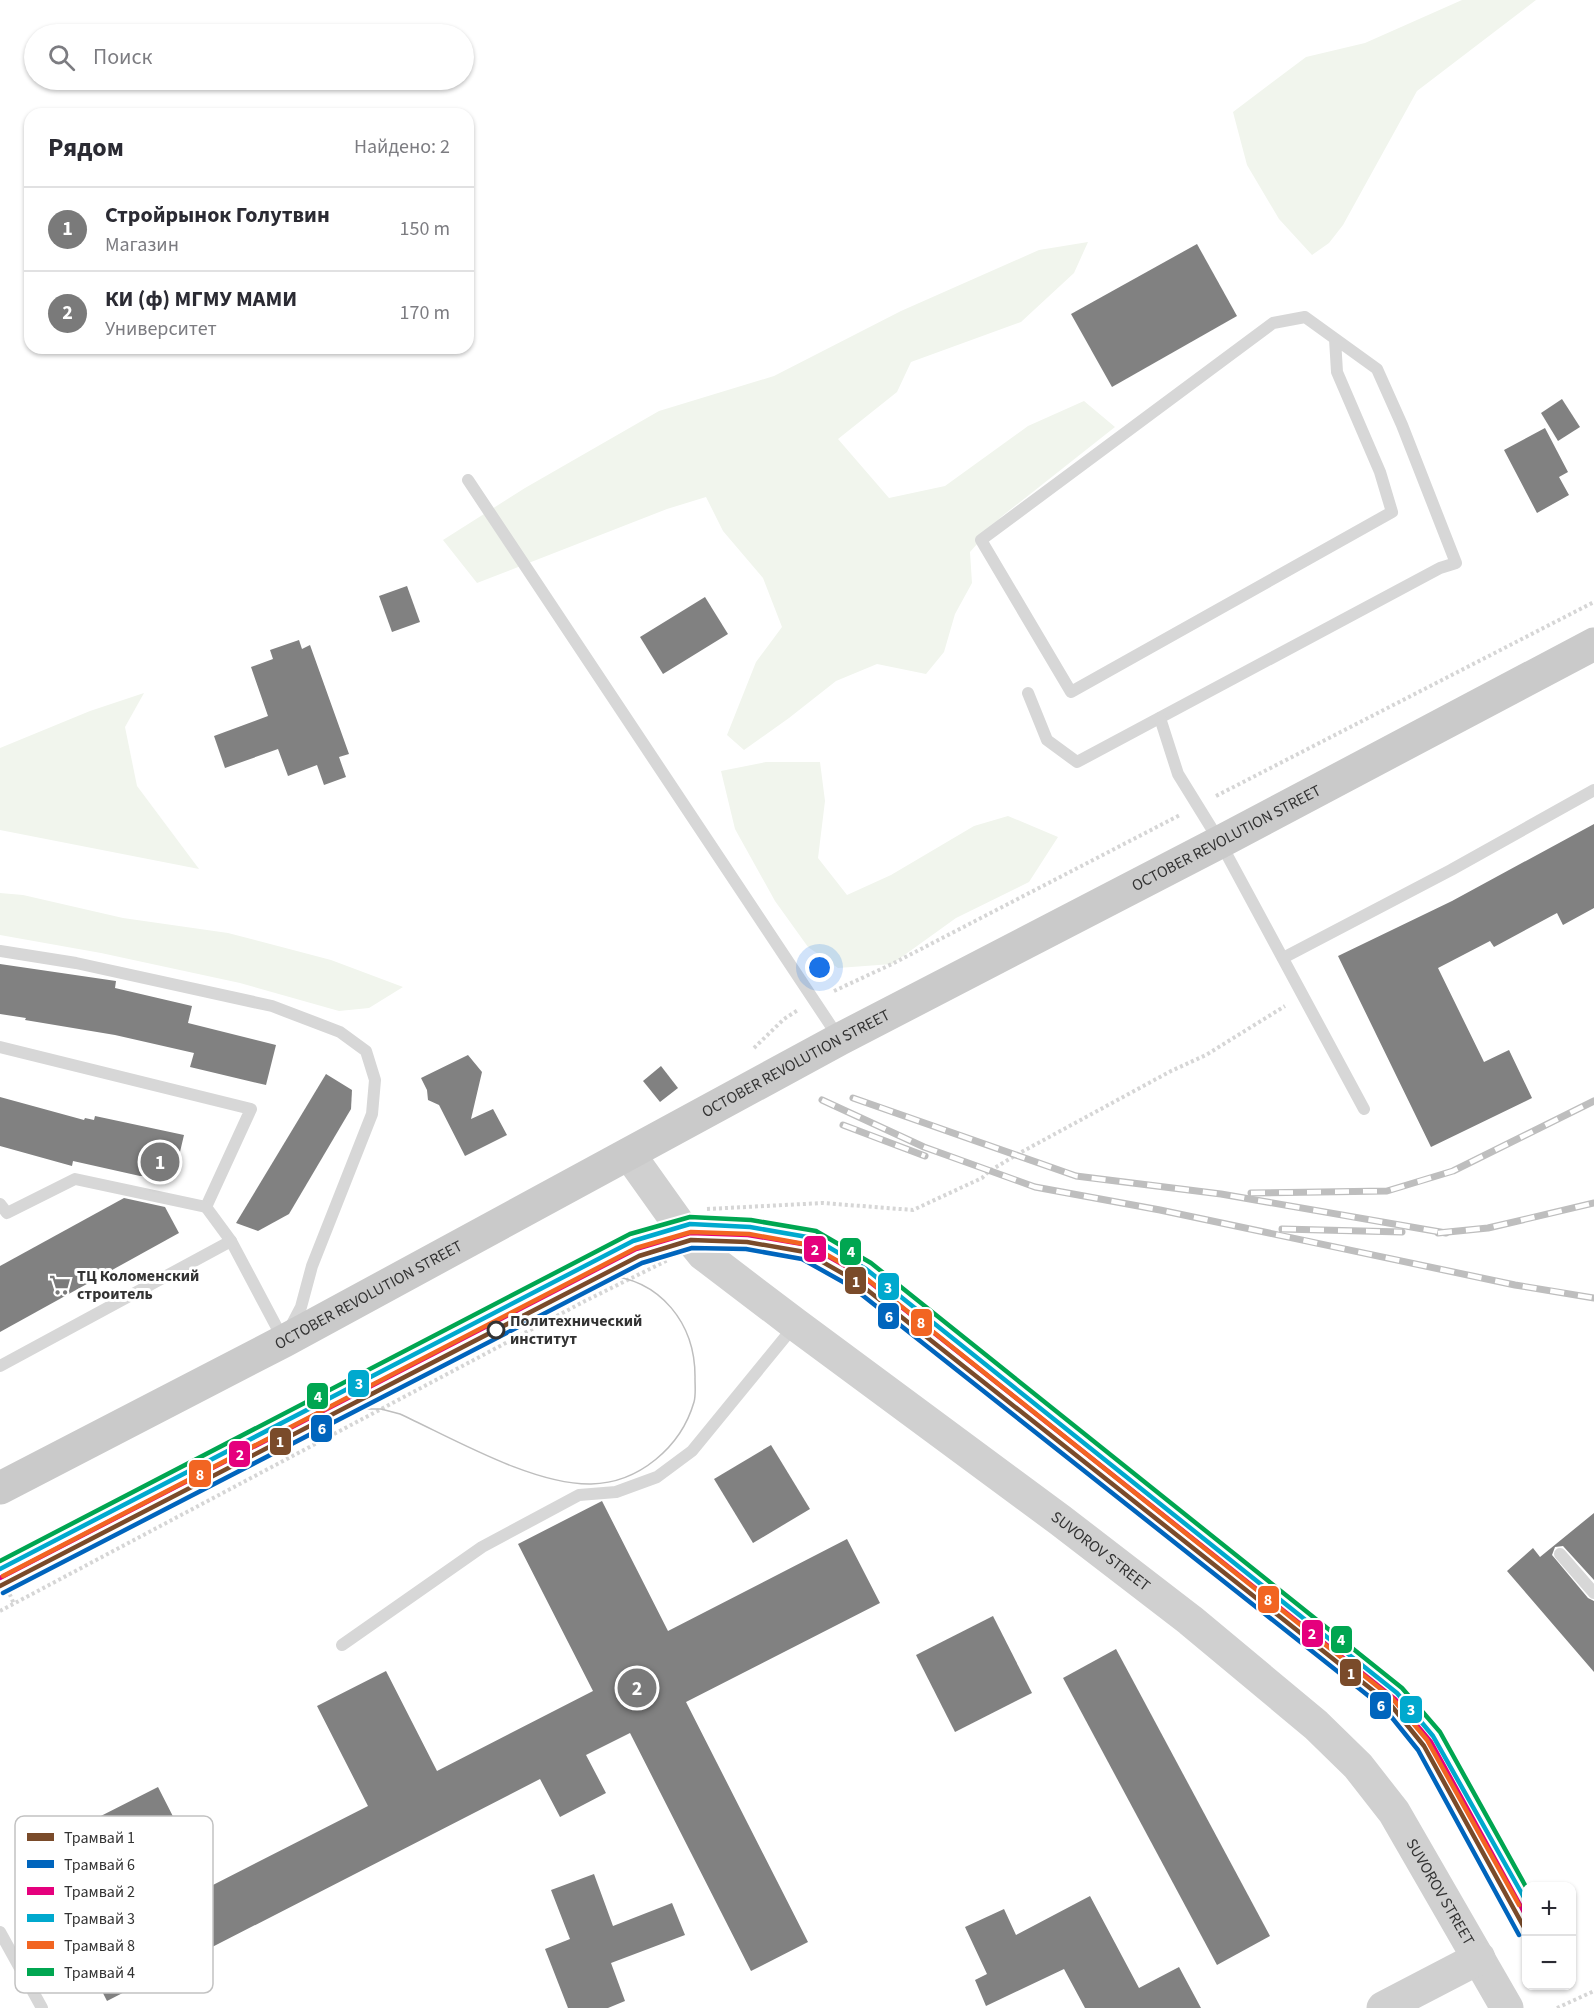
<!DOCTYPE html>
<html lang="ru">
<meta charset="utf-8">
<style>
body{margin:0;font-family:"Source Sans 3",sans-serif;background:#f7f7f7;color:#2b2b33}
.controls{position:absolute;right:18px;bottom:18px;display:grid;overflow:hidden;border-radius:12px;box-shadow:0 2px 4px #0004}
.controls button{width:54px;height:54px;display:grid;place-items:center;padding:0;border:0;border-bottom:2px solid #e1e1e2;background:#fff;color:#2b2b33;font:30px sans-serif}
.you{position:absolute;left:820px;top:968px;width:21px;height:21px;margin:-15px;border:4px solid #fff;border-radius:50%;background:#1a73e8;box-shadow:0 0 0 9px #1a73e833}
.badge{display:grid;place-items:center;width:39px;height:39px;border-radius:50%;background:#7a7a7a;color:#fff;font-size:20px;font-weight:700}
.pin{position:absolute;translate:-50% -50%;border:3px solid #fff;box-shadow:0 2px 6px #0006}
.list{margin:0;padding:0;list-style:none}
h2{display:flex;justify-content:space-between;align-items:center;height:78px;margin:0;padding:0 24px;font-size:26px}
h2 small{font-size:20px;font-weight:400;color:#7c7c81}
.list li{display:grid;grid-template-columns:39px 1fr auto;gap:18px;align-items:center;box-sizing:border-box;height:84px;padding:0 24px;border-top:2px solid #e1e1e2}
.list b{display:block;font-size:22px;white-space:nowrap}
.list p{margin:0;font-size:20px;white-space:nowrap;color:#7c7c81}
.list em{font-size:20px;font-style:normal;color:#7c7c81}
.icon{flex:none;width:33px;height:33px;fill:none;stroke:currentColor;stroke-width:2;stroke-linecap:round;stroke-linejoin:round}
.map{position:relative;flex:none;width:1594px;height:2008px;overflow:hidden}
.search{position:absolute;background:#fff;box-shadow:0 2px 4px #0004;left:24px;top:24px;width:450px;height:66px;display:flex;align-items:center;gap:15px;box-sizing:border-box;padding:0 21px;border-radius:33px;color:#7c7c81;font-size:22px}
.panel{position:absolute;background:#fff;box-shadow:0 2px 4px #0004;left:24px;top:108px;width:450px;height:246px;border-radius:18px}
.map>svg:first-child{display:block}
.green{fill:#f1f5ed}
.building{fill:#818181}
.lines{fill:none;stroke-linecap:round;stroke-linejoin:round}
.path{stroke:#d6d6d6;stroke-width:4;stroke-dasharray:3 3;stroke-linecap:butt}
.lane{stroke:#d7d7d7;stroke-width:12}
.secondary{stroke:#d0d0d0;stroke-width:33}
.primary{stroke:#cacaca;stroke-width:33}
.tram{stroke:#bebebe;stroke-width:1.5}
.rail-casing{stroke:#bebebe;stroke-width:7}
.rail{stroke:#fff;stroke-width:4.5;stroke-dasharray:14;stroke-linecap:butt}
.tram-1-casing{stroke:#fff;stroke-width:9}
.tram-2-casing{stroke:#fff;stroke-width:9}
.tram-3-casing{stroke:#fff;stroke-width:9}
.tram-4-casing{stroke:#fff;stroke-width:9}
.tram-5-casing{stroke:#fff;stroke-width:9}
.tram-6-casing{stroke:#fff;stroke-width:9}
.tram-1{stroke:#7a4b2a;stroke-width:4.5}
.tram-2{stroke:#0065bd;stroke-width:4.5}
.tram-3{stroke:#e5007d;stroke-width:4.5}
.tram-4{stroke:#00a9ce;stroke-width:4.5}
.tram-5{stroke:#f26522;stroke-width:4.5}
.tram-6{stroke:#00a651;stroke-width:4.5}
.stop-dot{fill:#fff;stroke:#333;stroke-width:3}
.labels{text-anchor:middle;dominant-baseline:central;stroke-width:6;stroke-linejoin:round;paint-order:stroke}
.street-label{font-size:16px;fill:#333;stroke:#fff}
.poi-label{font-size:16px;font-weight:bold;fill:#333;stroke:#fff;text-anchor:start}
.stop-label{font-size:16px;font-weight:bold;fill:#333;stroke:#fff;text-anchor:start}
.key{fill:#fff;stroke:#c2c2c2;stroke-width:1.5}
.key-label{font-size:16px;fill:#333}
.line-badge{stroke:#fff;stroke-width:2}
.badge-label{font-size:16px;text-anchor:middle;font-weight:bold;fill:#fff}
</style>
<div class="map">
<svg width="1594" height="2008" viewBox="0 0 1594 2008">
<rect width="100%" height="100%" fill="#fff"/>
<g class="green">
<polygon points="1462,0 1536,0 1417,91 1343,225 1329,243 1312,255 1279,219 1247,165 1233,112 1306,57 1365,43"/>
<polygon points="1088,242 1074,273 1021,322 911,362 897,392 838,439 889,498 945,486 1028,426 1084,401 1115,427 1001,517 970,552 972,583 955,614 944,652 926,674 877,664 836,681 789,718 744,750 727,735 756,662 782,627 763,578 723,531 706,497 667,509 477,583 443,540 525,488 659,411 774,376 901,311 1039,250"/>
<polygon points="144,693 125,727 137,786 199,869 0,830 0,748 90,711"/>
<polygon points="766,762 820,762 825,801 818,858 847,895 891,875 974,826 1008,816 1058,837 1029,882 956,918 892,964 838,968 808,947 775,901 735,829 721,771"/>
<polygon points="0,893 23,895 123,918 228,933 331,960 403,987 369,1008 339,1011 240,983 101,953 0,935"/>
</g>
<g class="building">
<polygon points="1197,244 1237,316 1112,387 1071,314"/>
<polygon points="1562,399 1580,427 1558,441 1541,413"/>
<polygon points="1545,428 1568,472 1559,477 1569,495 1537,513 1504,450"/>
<polygon points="407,586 420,622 392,632 379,596"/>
<polygon points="705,597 728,634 663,674 640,637"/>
<polygon points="299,640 302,649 310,645 349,754 339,757 346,777 324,785 317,765 288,776 278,749 225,768 214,736 268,716 251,667 273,659 270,650"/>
<polygon points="1594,824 1594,908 1563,925 1557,913 1494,947 1490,941 1438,968 1484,1062 1509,1050 1532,1098 1431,1147 1338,956 1452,901"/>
<polygon points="0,964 116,981 115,988 192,1006 188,1023 276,1045 266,1085 190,1067 194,1053 115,1035 25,1020 26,1018 0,1014"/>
<polygon points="468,1055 482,1072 471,1119 493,1109 507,1135 465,1156 439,1105 428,1100 427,1090 421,1078"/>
<polygon points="661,1066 678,1088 660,1102 643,1081"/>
<polygon points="326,1074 352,1090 351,1109 289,1214 258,1231 236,1223"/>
<polygon points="0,1097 84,1120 85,1118 94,1120 95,1116 184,1135 175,1173 140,1176 73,1161 72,1166 0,1146"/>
<polygon points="124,1198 165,1207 179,1233 0,1332 0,1266"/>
<polygon points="771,1445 810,1509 753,1543 714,1479"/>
<polygon points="602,1501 668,1631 847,1539 880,1603 686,1702 808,1942 751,1971 630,1733 586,1755 606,1793 560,1817 540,1779 107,2001 82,1952 140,1922 89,1822 158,1787 209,1887 368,1806 317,1706 386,1671 437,1771 593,1691 518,1544"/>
<polygon points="1594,1513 1594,1580 1563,1546 1555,1547 1552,1555 1588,1598 1594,1601 1594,1672 1507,1571 1533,1548 1540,1557"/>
<polygon points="993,1616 1032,1693 955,1732 916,1655"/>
<polygon points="1116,1649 1270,1936 1217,1965 1063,1678"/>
<polygon points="594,1874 613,1926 672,1903 685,1935 611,1963 625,2001 608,2008 568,2008 545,1949 570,1939 551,1890"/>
<polygon points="1090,1896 1139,1988 1179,1967 1201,2008 1085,2008 1064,1969 986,2006 975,1980 987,1974 965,1927 1004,1909 1016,1935"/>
</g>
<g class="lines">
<g class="path">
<polyline points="1216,796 1594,602"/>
<polyline points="834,991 892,964 1180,815"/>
<polyline points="754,1048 784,1019 798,1010"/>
<polyline points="707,1209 823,1203 913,1210 982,1178 988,1172 1016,1155 1171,1071 1206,1055 1285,1006"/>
<polyline points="0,1572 14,1604"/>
<polyline points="0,1611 585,1301 668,1260"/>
<polyline points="1557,2008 1594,1991"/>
</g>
<g class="lane">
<polyline points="468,480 839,1038"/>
<polyline points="1028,693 1047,740 1077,762 1440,568 1456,563 1402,425 1377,369 1305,317 1273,323 981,540 1071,692 1392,512 1380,472 1337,372 1335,339"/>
<polyline points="1160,718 1178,774 1220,842 1364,1109"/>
<polyline points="0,951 76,963 272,1006 340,1032 366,1051 375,1080 372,1114 312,1266 301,1307 290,1328"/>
<polyline points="1283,958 1451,870 1594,790"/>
<polyline points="0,1047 251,1109 206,1207 231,1241"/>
<polyline points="0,1204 7,1213 75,1179 206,1207"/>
<polyline points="0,1366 231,1241 283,1339"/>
<polyline points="1560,1554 1594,1593"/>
<polyline points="342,1645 482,1547 579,1495 616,1492 657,1477 692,1451 795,1325"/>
<polyline points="0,1932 42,2008"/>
</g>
<g class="secondary">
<path id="s1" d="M629,1154L681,1227L703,1254L795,1324L1060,1520L1190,1620L1316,1725L1358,1766L1394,1812L1507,2008"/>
<polyline points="1383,2008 1479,1958"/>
</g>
<path class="primary" id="s2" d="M0,1488L284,1341L840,1039L1220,842L1594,644"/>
<path class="tram" d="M342,1409H381L400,1414C454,1439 533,1485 591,1484C639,1483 681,1447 694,1402C696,1395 695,1386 695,1379C696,1324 661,1279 604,1275C587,1274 562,1283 546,1286"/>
<defs>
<g id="rail">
<polyline points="853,1098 1076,1176 1221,1194 1446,1233"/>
<polyline points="822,1100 924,1147 1035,1187 1160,1210 1515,1285 1594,1298"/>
<polyline points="843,1125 925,1156"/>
<polyline points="1251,1193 1387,1191 1453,1171 1594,1101"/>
<polyline points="1282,1229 1402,1232"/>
<polyline points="1438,1233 1488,1228 1594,1203"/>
</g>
</defs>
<use href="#rail" class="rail-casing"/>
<use href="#rail" class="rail"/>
<defs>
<polyline id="tram-1" points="0,1586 639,1256 691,1240 747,1242 805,1252 856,1281 1390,1704 1424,1746 1526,1931"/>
<polyline id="tram-2" points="3,1593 642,1263 692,1248 746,1249 802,1259 852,1287 1385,1709 1418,1750 1519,1935"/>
<polyline id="tram-3" points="0,1578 636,1249 690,1233 748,1235 808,1245 861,1275 1395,1699 1431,1742 1526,1916"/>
<polyline id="tram-4" points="0,1569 633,1241 690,1224 750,1227 813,1238 866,1269 1397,1693 1433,1736 1526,1901"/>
<polyline id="tram-5" points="3,1576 636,1248 691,1232 749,1234 810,1245 862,1275 1392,1698 1427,1740 1519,1905"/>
<polyline id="tram-6" points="0,1561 630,1234 690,1217 751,1220 816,1231 871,1263 1402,1688 1440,1732 1526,1887"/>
</defs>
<use href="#tram-1" class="tram-1-casing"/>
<use href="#tram-2" class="tram-2-casing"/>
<use href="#tram-3" class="tram-3-casing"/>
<use href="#tram-4" class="tram-4-casing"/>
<use href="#tram-5" class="tram-5-casing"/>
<use href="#tram-6" class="tram-6-casing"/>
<use href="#tram-1" class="tram-1"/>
<use href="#tram-2" class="tram-2"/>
<use href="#tram-3" class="tram-3"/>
<use href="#tram-4" class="tram-4"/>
<use href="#tram-5" class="tram-5"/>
<use href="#tram-6" class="tram-6"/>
</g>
<defs>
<symbol id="supermarket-bare" viewBox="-9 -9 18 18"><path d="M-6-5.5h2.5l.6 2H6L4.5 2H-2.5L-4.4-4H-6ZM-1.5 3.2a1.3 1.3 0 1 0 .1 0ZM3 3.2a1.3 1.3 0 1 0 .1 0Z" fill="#7a7a7a" stroke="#fff" stroke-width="2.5" paint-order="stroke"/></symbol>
</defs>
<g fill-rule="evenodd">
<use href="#supermarket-bare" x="45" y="1270" width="30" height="30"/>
</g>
<circle class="stop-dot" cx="496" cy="1330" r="8"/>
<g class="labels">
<g class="street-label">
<text stroke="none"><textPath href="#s2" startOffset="1388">OCTOBER REVOLUTION STREET</textPath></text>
<text stroke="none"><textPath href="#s2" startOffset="902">OCTOBER REVOLUTION STREET</textPath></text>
<text stroke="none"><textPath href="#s2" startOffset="416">OCTOBER REVOLUTION STREET</textPath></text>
<text stroke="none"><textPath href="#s1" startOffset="621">SUVOROV STREET</textPath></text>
<text stroke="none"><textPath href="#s1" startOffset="1107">SUVOROV STREET</textPath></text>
</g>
<g class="poi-label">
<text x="77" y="1276">ТЦ Коломенский<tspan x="77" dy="18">строитель</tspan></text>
</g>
<g class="stop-label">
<text x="510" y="1321">Политехнический<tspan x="510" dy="18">институт</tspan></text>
</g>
</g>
<rect x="15" y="1816" width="198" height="177" rx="9" class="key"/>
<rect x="27" y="1833" width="27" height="8" fill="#7a4b2a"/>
<rect x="27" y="1860" width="27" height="8" fill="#0065bd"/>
<rect x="27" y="1887" width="27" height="8" fill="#e5007d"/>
<rect x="27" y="1914" width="27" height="8" fill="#00a9ce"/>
<rect x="27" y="1941" width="27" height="8" fill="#f26522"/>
<rect x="27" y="1968" width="27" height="8" fill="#00a651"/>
<g class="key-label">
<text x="64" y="1843">Трамвай 1</text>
<text x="64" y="1870">Трамвай 6</text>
<text x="64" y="1897">Трамвай 2</text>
<text x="64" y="1924">Трамвай 3</text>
<text x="64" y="1951">Трамвай 8</text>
<text x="64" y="1978">Трамвай 4</text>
</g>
<g class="line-badge">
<rect x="803" y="1235" width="24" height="28" rx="6" fill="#e5007d"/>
<rect x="839" y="1237" width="23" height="29" rx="6" fill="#00a651"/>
<rect x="844" y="1266" width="23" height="29" rx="6" fill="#7a4b2a"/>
<rect x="877" y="1272" width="23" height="29" rx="6" fill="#00a9ce"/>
<rect x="877" y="1302" width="23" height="28" rx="6" fill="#0065bd"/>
<rect x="910" y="1308" width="23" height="29" rx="6" fill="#f26522"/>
<rect x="347" y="1369" width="23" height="29" rx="6" fill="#00a9ce"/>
<rect x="306" y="1382" width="23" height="28" rx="6" fill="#00a651"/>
<rect x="310" y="1414" width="23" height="29" rx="6" fill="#0065bd"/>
<rect x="269" y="1427" width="23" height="29" rx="6" fill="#7a4b2a"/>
<rect x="228" y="1440" width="23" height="28" rx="6" fill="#e5007d"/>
<rect x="188" y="1459" width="24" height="29" rx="6" fill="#f26522"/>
<rect x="1257" y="1585" width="23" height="29" rx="6" fill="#f26522"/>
<rect x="1301" y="1619" width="23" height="29" rx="6" fill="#e5007d"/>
<rect x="1330" y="1625" width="23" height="29" rx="6" fill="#00a651"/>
<rect x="1339" y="1658" width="23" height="29" rx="6" fill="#7a4b2a"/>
<rect x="1369" y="1691" width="23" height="29" rx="6" fill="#0065bd"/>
<rect x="1399" y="1695" width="24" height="29" rx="6" fill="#00a9ce"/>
</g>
<g class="badge-label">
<text x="815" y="1255">2</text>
<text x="851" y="1257">4</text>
<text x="856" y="1287">1</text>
<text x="888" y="1293">3</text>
<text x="889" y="1322">6</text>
<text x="921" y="1328">8</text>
<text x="359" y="1389">3</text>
<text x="318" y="1402">4</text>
<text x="322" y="1434">6</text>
<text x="280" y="1447">1</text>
<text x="240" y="1460">2</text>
<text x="200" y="1480">8</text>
<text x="1268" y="1605">8</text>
<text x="1312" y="1639">2</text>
<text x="1341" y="1645">4</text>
<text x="1351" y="1679">1</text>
<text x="1381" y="1711">6</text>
<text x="1411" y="1715">3</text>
</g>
</svg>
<div class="controls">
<button>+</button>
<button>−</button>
</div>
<div class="you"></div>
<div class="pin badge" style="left:160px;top:1162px">1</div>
<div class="pin badge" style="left:637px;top:1688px">2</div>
<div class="search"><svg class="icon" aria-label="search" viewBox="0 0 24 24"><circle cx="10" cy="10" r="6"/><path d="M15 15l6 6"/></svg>Поиск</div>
<section class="panel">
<h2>Рядом<small>Найдено: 2</small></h2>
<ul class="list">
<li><span class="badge">1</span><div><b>Стройрынок Голутвин</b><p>Магазин</p></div><em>150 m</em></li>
<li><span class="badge">2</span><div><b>КИ (ф) МГМУ МАМИ</b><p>Университет</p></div><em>170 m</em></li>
</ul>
</section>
</div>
